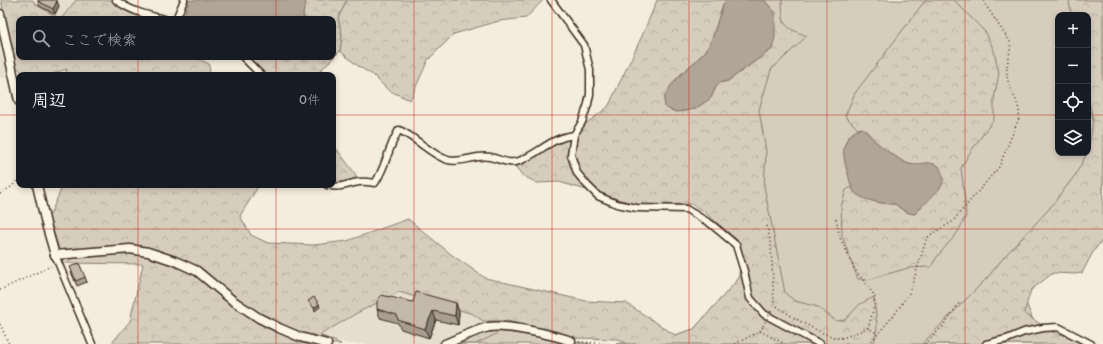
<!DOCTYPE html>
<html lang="ja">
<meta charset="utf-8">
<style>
body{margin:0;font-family:Itim,"Klee One",sans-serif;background:#242831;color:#f1f3f6}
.controls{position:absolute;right:12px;top:12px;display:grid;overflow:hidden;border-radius:8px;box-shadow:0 2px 6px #0003}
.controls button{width:36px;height:36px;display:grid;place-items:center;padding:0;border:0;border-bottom:1px solid #363941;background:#171b24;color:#f1f3f6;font:20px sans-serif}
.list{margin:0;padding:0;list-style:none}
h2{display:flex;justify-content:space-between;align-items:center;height:52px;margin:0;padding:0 16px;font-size:17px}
h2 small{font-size:13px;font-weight:400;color:#9ea1a6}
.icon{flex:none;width:22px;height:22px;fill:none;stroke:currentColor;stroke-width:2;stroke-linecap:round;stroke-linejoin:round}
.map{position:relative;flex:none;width:1103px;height:344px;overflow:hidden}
.search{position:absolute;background:#171b24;box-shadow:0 2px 6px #0003;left:16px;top:16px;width:320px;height:44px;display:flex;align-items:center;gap:10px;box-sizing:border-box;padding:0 14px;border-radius:8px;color:#9ea1a6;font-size:15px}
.panel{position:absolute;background:#171b24;box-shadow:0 2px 6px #0003;left:16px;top:72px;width:320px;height:116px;border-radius:8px}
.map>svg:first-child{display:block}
.built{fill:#e5ddce}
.grass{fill:#d6cdbd;stroke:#887c6e;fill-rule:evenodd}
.forest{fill:url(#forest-crowns);stroke:#887c6e}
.wetland{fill:url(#wetland-marsh);stroke:#887c6e}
.water{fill:#b0a596;stroke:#817466}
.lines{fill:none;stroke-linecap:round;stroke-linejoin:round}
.minor-casing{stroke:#3b2a1e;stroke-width:9}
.tertiary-casing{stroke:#3b2a1e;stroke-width:11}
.path{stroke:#3b2a1e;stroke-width:1.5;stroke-dasharray:1 3;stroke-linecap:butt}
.minor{stroke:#fcf5e5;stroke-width:6}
.tertiary{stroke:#fcf5e5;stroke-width:8}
.path-bridge{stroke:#3b2a1e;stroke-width:1.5;stroke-dasharray:1 3;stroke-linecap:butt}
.wall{fill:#a89f92;stroke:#3b2a1e}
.shaded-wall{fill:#888277;stroke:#3b2a1e}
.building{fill:#c3b9aa;stroke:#3b2a1e}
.grid{fill:none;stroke:#c8321e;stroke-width:1;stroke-opacity:0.55}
</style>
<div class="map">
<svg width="1103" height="344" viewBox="0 0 1103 344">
<defs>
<pattern id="forest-crowns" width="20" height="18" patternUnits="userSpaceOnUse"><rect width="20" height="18" fill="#d6cdbd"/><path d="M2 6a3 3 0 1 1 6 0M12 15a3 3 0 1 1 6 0" fill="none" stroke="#b9b0a2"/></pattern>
<pattern id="wetland-marsh" width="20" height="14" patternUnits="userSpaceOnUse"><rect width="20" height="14" fill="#d6cdbd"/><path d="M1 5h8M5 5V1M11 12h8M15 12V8" fill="none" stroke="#b9b0a2"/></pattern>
</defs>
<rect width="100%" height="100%" fill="#f4eddd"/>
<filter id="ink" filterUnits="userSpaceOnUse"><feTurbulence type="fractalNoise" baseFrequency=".025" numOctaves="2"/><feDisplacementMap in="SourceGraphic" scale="8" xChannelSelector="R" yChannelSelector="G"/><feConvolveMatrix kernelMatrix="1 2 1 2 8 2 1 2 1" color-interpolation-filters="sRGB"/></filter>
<g filter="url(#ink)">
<g class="built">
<polygon points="33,0 76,0 61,19 35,4"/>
<polygon points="0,45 8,77 0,78"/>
<polygon points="399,292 473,314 483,321 469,331 440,344 348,344 320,335 357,313"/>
</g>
<g class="grass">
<path d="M718,0H1103V193L1017,281L1043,344H616L675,335L694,329L739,278L741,244ZM1058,15H1088V153H1058Z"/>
<polygon points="499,331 591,344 460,344 483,333"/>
</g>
<g class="forest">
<polygon points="1,0 33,0 35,4 61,19 76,0 113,0 119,5 153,19 19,19 19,57 195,57 209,64 210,75 65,75 67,69 50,75 25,75 15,65"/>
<polygon points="347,0 543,0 526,18 499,21 454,34 428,60 410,100 388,90 373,75 358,66 340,51 342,35 338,18"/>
<path d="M657,0H727L723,4L712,39L705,52L678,77L670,87L677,112L695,109L711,98L716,87L719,83L728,81L772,49L775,12L764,0H782C783,26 782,26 807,36L771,70L759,110L766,151L764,186L785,293L795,301L818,307L836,321L845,320L860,304L874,297L877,327L874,344H628L619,339L573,338L507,321H483L473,314L399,292L357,313L320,335L341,344H111L130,321L143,264L63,263L49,217L63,185H259L240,216L251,235L268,243L314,245L347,241L408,219L452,255L485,278L586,301L626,303L675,335L694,329L739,278L741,243L703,211L691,204L638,205L559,182L537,183L522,175L515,166L525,162L556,143L567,138L608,107L642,36Z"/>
<path d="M928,0H954L986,33L994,51L999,73L994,99V119L969,154L961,168L965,200L966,216L958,232L936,258L931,267L908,268L867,280L858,279L842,236L841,207L846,190L851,187C861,200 879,204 895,204C901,209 906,213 915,214L920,207L909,164C902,162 886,151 880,146C873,140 869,133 862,128L858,129L845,116L855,93L924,2Z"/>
<polygon points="1069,0 1103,0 1103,239 1093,252 1082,273 1075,274 1053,273 1031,290 1024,313 1052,332 1067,336 1082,344 922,344 988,277 1004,257 1049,209 1076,174 1087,153 1088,153 1093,120 1088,96 1088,15 1071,15"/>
<polygon points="499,331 498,333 476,344 460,344 483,333"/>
</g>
<g class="wetland">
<path d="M305,0H347L338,18L342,35L340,51L316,75H263L248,57C262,57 275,56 288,61L290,57H333V19H304L303,14Z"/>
<polygon points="333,144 359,179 333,185"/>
</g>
<g class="water">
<polygon points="189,0 305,0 306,1 303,14 304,19 215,19 210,16 202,19 183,19"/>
<polygon points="727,0 764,0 775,12 775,37 772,49 728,81 719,83 716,87 711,98 695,109 677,112 670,110 665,107 664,100 665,96 670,87 678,77 705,52 712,39 723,4"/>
<path d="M862,128C869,133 873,140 880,145C884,149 905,164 909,164C922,166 925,159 939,166C941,171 944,176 943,181C942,191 921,205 915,214C906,213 901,209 895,204C884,204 865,201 856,194C851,189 850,181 848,174C842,156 839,136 862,128Z"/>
</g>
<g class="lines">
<defs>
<g id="minor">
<path d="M116,0C130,11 147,15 164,19"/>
<polyline points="551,0 584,45 590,70 590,94 588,104 582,122 574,135 571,155 577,173 587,185 598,196 617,204 637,208 686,209 711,224 736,245 744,271 750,298 764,314 820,344"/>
<polyline points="176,19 184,0"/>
<polyline points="243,57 261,75"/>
<path d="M327,185C339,189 347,184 359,182C364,181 369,182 375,183C386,167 388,147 399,130C416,137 432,156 448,160C461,164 476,154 490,157C500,159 509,165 519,161C540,153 550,138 574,135"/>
<polyline points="55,255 92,344"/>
<polyline points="986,344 1007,339 1024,332 1043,328 1058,327 1091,344"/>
</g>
<g id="tertiary">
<polyline points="0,14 19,101"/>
<polyline points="37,185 46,224 55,255 130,249 148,252 175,261 197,271 232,300 259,318 279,328 300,337 327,344"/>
<path d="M445,344C457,339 476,330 489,327C505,324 554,335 571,341"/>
</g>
</defs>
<use href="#minor" class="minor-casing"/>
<use href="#tertiary" class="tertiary-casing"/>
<g class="path">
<polyline points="0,194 11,187 19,179"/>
<polyline points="836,219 840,238 851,260 853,267 875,296 874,307 868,328"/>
<polyline points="767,226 771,245 774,304 772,309"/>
<polyline points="0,290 51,266"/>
<path d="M774,304C785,313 829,340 841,338C850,336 859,331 868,328L877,333"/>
<polyline points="0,324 9,344"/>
<polyline points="760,331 785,344"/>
<polyline points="579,342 609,344"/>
<polyline points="735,344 760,331 763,326"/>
<path d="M869,344L895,314L909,293L916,273L926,240L930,235L952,222L999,167L1019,118C1021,103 1009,91 1007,76C1005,64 1012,53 1010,42L985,4L984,0"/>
<polyline points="925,344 943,326 960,302"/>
</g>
<use href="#minor" class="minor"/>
<use href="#tertiary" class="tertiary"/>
<polyline class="path-bridge" points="763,326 772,309"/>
</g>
<g class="wall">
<polygon points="38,1 59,6 55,14 39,6"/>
<polygon points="71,272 85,277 87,282 77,286"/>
<polygon points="413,302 456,303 459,312 458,325 436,320 429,338 401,329 398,323 380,318 377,309"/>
</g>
<g class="shaded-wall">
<polygon points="57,1 59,6 55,14 53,9"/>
<polygon points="456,303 459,312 458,325 455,316"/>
<polygon points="319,304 320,307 315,311 314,308"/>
<polygon points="433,311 436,320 429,338 425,329"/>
</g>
<g class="building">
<polygon points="38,0 55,0 57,1 53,9 38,1"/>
<polygon points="79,263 85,277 76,281 70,267"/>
<polygon points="416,292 456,303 455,316 433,311 425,329 398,320 397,315 377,309 377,302 381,295 413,302"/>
<polygon points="314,297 319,304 314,308 308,301"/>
</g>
</g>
<path class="grid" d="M138,0V19M276,0V19M414,0V344M552,0V344M689,0V344M827,0V344M965,0V344M138,57V75M276,57V75M0,115H19M333,115H1058M1088,115H1103M138,185V344M276,185V344M0,229H1103"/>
</svg>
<div class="controls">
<button>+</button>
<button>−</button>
<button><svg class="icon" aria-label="locate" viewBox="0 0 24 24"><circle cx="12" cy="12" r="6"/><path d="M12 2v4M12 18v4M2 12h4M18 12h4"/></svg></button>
<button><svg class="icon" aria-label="layers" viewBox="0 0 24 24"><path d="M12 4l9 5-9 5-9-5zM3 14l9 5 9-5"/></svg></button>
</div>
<div class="search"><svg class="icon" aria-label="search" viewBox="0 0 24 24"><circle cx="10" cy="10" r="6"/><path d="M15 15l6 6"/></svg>ここで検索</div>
<section class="panel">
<h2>周辺<small>0件</small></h2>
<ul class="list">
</ul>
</section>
</div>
